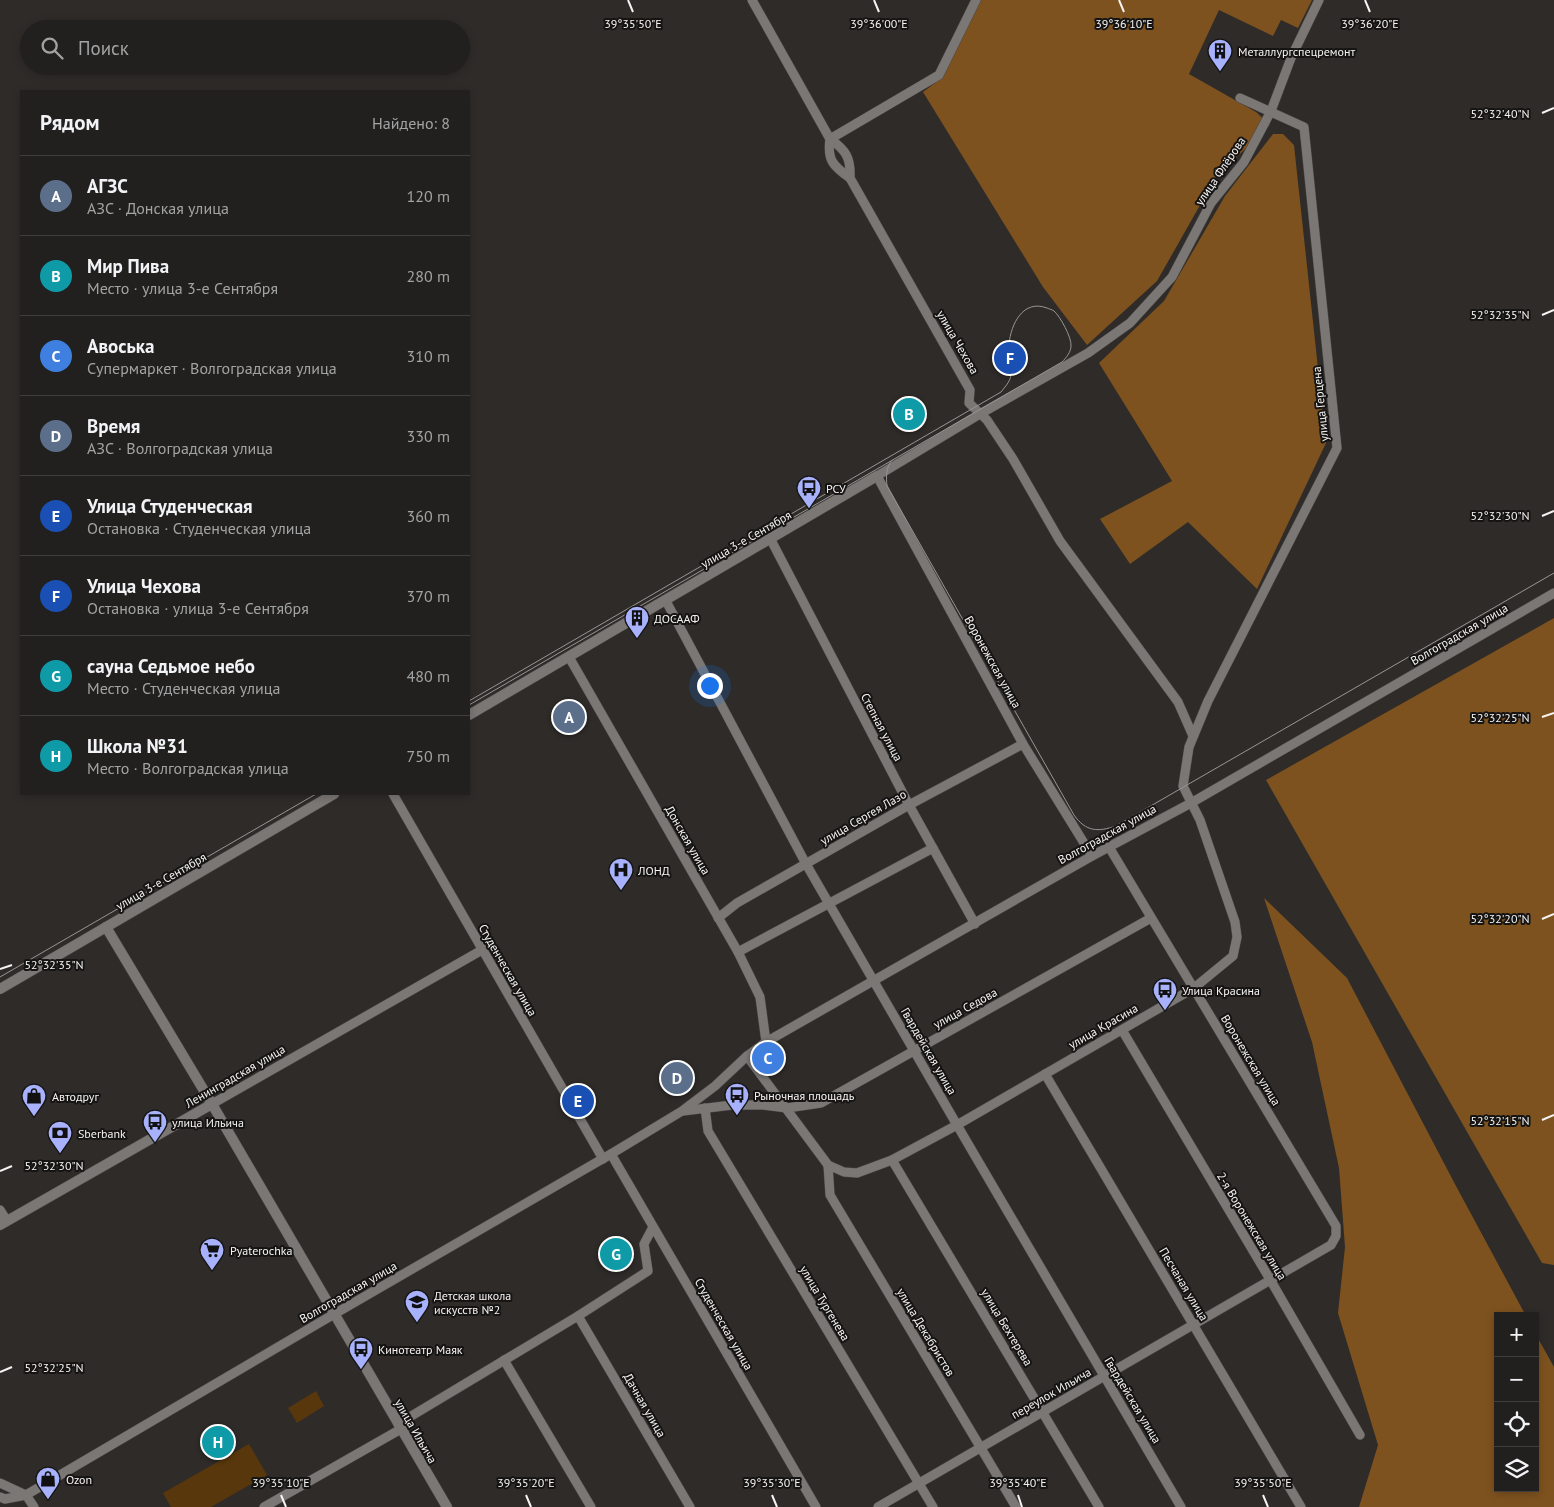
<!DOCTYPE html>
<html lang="ru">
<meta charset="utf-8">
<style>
body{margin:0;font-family:"PT Sans",sans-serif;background:#2a2828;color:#f1f3f6}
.controls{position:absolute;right:15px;bottom:15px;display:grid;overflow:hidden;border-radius:0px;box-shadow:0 2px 8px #0003}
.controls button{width:45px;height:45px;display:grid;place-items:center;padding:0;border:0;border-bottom:1px solid #3f3e3d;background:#22201f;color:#f1f3f6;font:25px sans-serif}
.you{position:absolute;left:709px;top:685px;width:18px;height:18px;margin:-12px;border:4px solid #fff;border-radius:50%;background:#1a73e8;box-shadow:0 0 0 8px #1a73e833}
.badge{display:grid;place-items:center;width:32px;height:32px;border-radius:50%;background:#a7b1fc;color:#fff;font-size:16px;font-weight:700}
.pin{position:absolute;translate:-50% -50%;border:2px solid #fff;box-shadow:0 1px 5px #0006}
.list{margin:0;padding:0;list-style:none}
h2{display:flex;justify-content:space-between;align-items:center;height:65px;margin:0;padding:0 20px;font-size:21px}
h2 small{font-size:16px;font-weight:400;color:#a2a3a4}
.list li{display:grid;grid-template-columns:32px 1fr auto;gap:15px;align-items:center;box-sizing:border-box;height:80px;padding:0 20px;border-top:1px solid #3f3e3d}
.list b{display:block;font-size:19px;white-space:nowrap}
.list p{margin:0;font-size:16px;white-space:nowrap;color:#a2a3a4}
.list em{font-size:16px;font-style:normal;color:#a2a3a4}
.icon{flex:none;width:28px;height:28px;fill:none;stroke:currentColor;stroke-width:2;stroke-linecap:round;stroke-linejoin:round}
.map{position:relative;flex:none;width:1554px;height:1507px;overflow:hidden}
.search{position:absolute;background:#22201f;box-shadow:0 2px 8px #0003;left:20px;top:20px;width:450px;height:55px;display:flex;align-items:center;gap:12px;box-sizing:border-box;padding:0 18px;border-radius:28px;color:#a2a3a4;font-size:19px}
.panel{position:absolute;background:#22201f;box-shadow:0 2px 8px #0003;left:20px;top:90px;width:450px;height:705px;border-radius:0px}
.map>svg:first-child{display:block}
.green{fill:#59370c}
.forest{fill:#7d521f}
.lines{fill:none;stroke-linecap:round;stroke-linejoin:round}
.minor-casing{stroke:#4c4a48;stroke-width:10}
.tertiary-casing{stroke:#4c4a48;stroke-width:11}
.minor{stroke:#7a7775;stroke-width:9}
.tertiary{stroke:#7a7775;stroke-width:10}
.tram{stroke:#989694;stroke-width:1}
.ticks{fill:none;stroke:#f6f4f3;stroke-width:2}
.labels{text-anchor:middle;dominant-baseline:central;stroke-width:4;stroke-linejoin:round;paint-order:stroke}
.poi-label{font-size:12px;fill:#f6f4f3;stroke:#151413;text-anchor:start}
.street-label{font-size:12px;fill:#f6f4f3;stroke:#151413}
.ticks-label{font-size:12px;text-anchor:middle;fill:#f6f4f3;stroke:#151413;stroke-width:4;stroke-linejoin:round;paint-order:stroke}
</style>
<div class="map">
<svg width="1554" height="1507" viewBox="0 0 1554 1507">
<rect width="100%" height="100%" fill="#2e2b29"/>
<g class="green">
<polygon points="316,1391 324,1406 297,1423 288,1408"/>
<polygon points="249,1444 267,1475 211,1507 171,1507 163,1493"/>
</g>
<g class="forest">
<polygon points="979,0 1312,0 1298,28 1281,20 1273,36 1219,10 1189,74 1256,112 1270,125 1216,177 1157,281 1087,345 1043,287 923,92 943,77"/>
<polygon points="1273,134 1283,134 1294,145 1326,443 1257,589 1188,522 1130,564 1100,519 1172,481 1099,363 1164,301 1225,196"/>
<polygon points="1554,618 1554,1265 1542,1263 1266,780"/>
<polygon points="1264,898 1347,978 1456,1186 1526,1316 1498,1316 1498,1488 1535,1488 1535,1333 1554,1367 1554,1507 1359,1507 1378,1445 1338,1313 1345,1247 1339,1168 1312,1042"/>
</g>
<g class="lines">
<defs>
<g id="minor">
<path d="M752,0L830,139C846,150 851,158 850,178L970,390L969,403L987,420L1013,459L1060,541L1178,702L1193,736"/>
<path d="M850,178C833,166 827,160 830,139L939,75L976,0"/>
<polyline points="771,540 909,805 975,924"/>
<polyline points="666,601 806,864 957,1125 1181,1507"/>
<polyline points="569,657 738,952 760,997 766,1042"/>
<polyline points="393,794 603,1159"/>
<polyline points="1092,856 1023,744 877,476 980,414 1088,353 1130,323 1172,277 1211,203 1244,162 1271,111 1291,58 1319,0"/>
<polyline points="718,918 737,903 909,805 1023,744"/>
<polyline points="738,952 933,848"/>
<polyline points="1122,1030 1271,1281 1360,1435"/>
<polyline points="747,1056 828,1165 844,1172 857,1173 892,1160 957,1125 1194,988 1233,956 1237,937 1235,922 1200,820 1183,786 1189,747 1208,701 1337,448 1304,127 1240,98"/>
<polyline points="1045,1074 1301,1507"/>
<polyline points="212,1104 482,950"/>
<polyline points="705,1108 708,1131 933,1507"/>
<polyline points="683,1111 732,1105 763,1105 787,1108 821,1103 1151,918"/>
<polyline points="611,1154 816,1507"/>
<polyline points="892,1160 1099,1507"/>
<polyline points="828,1165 830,1195 1016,1507"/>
<polyline points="0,1210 7,1221"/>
<polyline points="578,1316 690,1507"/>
<polyline points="504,1360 591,1507"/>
<polyline points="398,1424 578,1316 648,1271 644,1244 653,1227"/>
<polyline points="0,1483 26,1495 34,1507"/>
<polyline points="0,1497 5,1499 26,1495 324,1320 611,1154 682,1111 715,1086 747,1056 766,1042 1092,856 1191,803 1554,593"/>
<polyline points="264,1507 401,1429"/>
<polyline points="878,1507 1331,1245 1336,1236 1336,1226 1109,847"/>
</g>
<g id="tertiary">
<polyline points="469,715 877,476"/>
<polyline points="106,927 212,1104 447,1507"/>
<polyline points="0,989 334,794"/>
<polyline points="0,1225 212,1104"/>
</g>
</defs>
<use href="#minor" class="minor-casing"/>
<use href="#tertiary" class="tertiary-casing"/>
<use href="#minor" class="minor"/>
<use href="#tertiary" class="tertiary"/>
<g class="tram">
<path d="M892,460C886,467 886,477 887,486L1074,815C1086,832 1098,832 1116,826L1554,573"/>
<path d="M469,701L1001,392C1004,388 1008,384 1010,379C1014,367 1008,356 1009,344C1011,324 1023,299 1047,308C1049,309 1053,310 1054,311C1060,316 1072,338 1071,346C1071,352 1066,358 1062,362L469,705"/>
<polyline points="0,977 316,794"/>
</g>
</g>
<path class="ticks" d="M628,0L633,12M874,0L879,12M1119,0L1124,12M1365,0L1370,12M1542,113L1554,108M1542,315L1554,310M1542,516L1554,511M1542,717L1554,713M1542,919L1554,914M0,969L12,965M1542,1120L1554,1115M0,1171L12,1166M0,1372L12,1367M281,1495L286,1507M526,1495L531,1507M772,1495L777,1507M1018,1495L1022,1507M1263,1495L1268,1507"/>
<defs>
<symbol id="building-pin" viewBox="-11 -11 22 30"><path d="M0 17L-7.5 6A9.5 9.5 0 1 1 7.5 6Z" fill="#a7b1fc" stroke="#151413"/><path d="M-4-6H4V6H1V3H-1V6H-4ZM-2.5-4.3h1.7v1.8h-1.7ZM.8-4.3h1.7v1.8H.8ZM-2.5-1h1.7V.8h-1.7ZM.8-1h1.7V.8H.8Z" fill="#111"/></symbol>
<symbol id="bus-pin" viewBox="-11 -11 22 30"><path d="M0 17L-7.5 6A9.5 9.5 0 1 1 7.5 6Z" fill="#a7b1fc" stroke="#151413"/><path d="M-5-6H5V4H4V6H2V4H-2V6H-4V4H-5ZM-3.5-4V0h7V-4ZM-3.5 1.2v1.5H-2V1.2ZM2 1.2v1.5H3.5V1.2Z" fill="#111"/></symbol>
<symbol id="hospital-pin" viewBox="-11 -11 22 30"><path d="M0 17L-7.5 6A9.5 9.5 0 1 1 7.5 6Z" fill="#a7b1fc" stroke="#151413"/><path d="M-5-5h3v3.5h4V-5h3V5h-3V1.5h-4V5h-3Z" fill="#111"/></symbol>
<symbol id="shop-pin" viewBox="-11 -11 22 30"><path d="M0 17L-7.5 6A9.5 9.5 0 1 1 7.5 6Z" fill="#a7b1fc" stroke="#151413"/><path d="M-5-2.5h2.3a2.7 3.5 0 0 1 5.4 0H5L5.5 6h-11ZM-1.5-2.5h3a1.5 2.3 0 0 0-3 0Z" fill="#111"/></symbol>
<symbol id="bank-pin" viewBox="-11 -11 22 30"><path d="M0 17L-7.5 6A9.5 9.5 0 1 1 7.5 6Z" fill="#a7b1fc" stroke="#151413"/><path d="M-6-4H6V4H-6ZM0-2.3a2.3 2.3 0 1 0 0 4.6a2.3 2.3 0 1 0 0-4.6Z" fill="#111"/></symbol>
<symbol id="supermarket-pin" viewBox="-11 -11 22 30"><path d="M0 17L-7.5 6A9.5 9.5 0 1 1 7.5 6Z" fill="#a7b1fc" stroke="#151413"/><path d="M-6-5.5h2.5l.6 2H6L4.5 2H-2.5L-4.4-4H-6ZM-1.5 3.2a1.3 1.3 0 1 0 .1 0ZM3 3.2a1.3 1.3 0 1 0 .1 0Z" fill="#111"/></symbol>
<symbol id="school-pin" viewBox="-11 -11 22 30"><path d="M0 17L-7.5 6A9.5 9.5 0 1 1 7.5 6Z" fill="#a7b1fc" stroke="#151413"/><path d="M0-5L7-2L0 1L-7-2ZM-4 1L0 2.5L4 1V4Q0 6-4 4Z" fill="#111"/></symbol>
</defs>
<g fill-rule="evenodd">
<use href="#building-pin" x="1206" y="37" width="28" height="38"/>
<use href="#bus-pin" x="795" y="474" width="28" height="38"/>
<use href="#building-pin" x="623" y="604" width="28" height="38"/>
<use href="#hospital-pin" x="607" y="856" width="28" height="38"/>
<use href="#bus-pin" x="1151" y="976" width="28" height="38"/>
<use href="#bus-pin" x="723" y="1081" width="28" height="38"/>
<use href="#shop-pin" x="20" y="1082" width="28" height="38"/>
<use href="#bus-pin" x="141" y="1108" width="28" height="38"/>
<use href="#bank-pin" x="46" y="1119" width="28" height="38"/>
<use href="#supermarket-pin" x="198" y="1236" width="28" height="38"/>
<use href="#school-pin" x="403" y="1288" width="28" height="38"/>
<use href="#bus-pin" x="347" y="1335" width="28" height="38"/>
<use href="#shop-pin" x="34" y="1465" width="28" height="38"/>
</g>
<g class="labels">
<g class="poi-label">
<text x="1238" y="51">Металлургспецремонт</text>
<text x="826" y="488">РСУ</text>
<text x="654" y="618">ДОСААФ</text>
<text x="638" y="870">ЛОНД</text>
<text x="1182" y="990">Улица Красина</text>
<text x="754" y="1095">Рыночная площадь</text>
<text x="52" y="1096">Автодруг</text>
<text x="172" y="1122">улица Ильича</text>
<text x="78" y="1133">Sberbank</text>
<text x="230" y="1250">Pyaterochka</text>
<text x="434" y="1295">Детская школа<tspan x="434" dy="14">искусств №2</tspan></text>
<text x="378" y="1349">Кинотеатр Маяк</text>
<text x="66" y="1479">Ozon</text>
</g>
<g class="street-label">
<text transform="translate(1220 171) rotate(-56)">улица Флёрова</text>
<text transform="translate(958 342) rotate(60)">улица Чехова</text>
<text transform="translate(1320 404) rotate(-96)">улица Герцена</text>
<text transform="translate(746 539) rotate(-30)">улица 3-е Сентября</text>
<text transform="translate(1459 634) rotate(-30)">Волгоградская улица</text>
<text transform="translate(993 662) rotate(61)">Воронежская улица</text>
<text transform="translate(882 727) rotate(62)">Степная улица</text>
<text transform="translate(863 817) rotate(-30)">улица Сергея Лазо</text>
<text transform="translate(1107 834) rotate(-29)">Волгоградская улица</text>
<text transform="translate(688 840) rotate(60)">Донская улица</text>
<text transform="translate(161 881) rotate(-30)">улица 3-е Сентября</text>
<text transform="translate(508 970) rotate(60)">Студенческая улица</text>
<text transform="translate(965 1008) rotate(-29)">улица Седова</text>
<text transform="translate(1103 1026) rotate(-30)">улица Красина</text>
<text transform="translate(929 1051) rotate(60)">Гвардейская улица</text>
<text transform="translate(1251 1060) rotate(59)">Воронежская улица</text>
<text transform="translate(235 1076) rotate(-30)">Ленинградская улица</text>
<text transform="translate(1252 1226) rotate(59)">2-я Воронежская улица</text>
<text transform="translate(1184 1284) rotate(59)">Песчаная улица</text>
<text transform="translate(348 1292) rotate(-30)">Волгоградская улица</text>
<text transform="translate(825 1303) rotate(59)">улица Тургенева</text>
<text transform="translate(724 1324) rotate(60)">Студенческая улица</text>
<text transform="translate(1007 1327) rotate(59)">улица Бехтерева</text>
<text transform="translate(926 1332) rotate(59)">улица Декабристов</text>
<text transform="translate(1051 1393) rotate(-30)">переулок Ильича</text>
<text transform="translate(1133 1400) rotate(59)">Гвардейская улица</text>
<text transform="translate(645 1405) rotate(60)">Дачная улица</text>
<text transform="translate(416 1431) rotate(60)">улица Ильича</text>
</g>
</g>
<g class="ticks-label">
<text x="633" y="28">39°35'50"E</text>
<text x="879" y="28">39°36'00"E</text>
<text x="1124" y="28">39°36'10"E</text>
<text x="1370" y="28">39°36'20"E</text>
<text x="1500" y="118">52°32'40"N</text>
<text x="1500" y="319">52°32'35"N</text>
<text x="1500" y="520">52°32'30"N</text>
<text x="1500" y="722">52°32'25"N</text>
<text x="1500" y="923">52°32'20"N</text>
<text x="54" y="969">52°32'35"N</text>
<text x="1500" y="1125">52°32'15"N</text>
<text x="54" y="1170">52°32'30"N</text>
<text x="54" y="1372">52°32'25"N</text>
<text x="281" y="1487">39°35'10"E</text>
<text x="526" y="1487">39°35'20"E</text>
<text x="772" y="1487">39°35'30"E</text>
<text x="1018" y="1487">39°35'40"E</text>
<text x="1263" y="1487">39°35'50"E</text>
</g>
</svg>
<div class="controls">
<button>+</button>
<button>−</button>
<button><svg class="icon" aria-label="locate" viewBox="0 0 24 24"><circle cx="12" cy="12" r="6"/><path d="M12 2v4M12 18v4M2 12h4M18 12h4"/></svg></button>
<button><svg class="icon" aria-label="layers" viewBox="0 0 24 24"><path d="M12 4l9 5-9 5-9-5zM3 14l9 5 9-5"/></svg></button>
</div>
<div class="you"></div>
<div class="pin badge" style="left:569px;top:717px;background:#5c6f8a">A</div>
<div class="pin badge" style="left:909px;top:414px;background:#0f9aa8">B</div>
<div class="pin badge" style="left:768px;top:1058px;background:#3f7fe0">C</div>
<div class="pin badge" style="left:677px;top:1078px;background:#5c6f8a">D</div>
<div class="pin badge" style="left:578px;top:1101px;background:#1a4fb4">E</div>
<div class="pin badge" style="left:1010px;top:358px;background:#1a4fb4">F</div>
<div class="pin badge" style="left:616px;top:1254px;background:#0f9aa8">G</div>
<div class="pin badge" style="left:218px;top:1442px;background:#0f9aa8">H</div>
<div class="search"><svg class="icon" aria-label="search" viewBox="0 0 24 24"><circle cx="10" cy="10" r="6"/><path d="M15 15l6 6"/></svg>Поиск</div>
<section class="panel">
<h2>Рядом<small>Найдено: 8</small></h2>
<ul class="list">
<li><span class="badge" style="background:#5c6f8a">A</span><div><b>АГЗС</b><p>АЗС · Донская улица</p></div><em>120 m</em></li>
<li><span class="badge" style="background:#0f9aa8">B</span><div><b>Мир Пива</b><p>Место · улица 3-е Сентября</p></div><em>280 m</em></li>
<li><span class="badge" style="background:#3f7fe0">C</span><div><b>Авоська</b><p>Супермаркет · Волгоградская улица</p></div><em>310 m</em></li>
<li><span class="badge" style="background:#5c6f8a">D</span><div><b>Время</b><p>АЗС · Волгоградская улица</p></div><em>330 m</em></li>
<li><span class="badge" style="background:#1a4fb4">E</span><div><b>Улица Студенческая</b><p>Остановка · Студенческая улица</p></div><em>360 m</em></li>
<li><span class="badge" style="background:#1a4fb4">F</span><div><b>Улица Чехова</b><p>Остановка · улица 3-е Сентября</p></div><em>370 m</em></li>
<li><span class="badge" style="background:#0f9aa8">G</span><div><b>сауна Седьмое небо</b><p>Место · Студенческая улица</p></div><em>480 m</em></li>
<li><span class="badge" style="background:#0f9aa8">H</span><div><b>Школа №31</b><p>Место · Волгоградская улица</p></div><em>750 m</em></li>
</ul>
</section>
</div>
